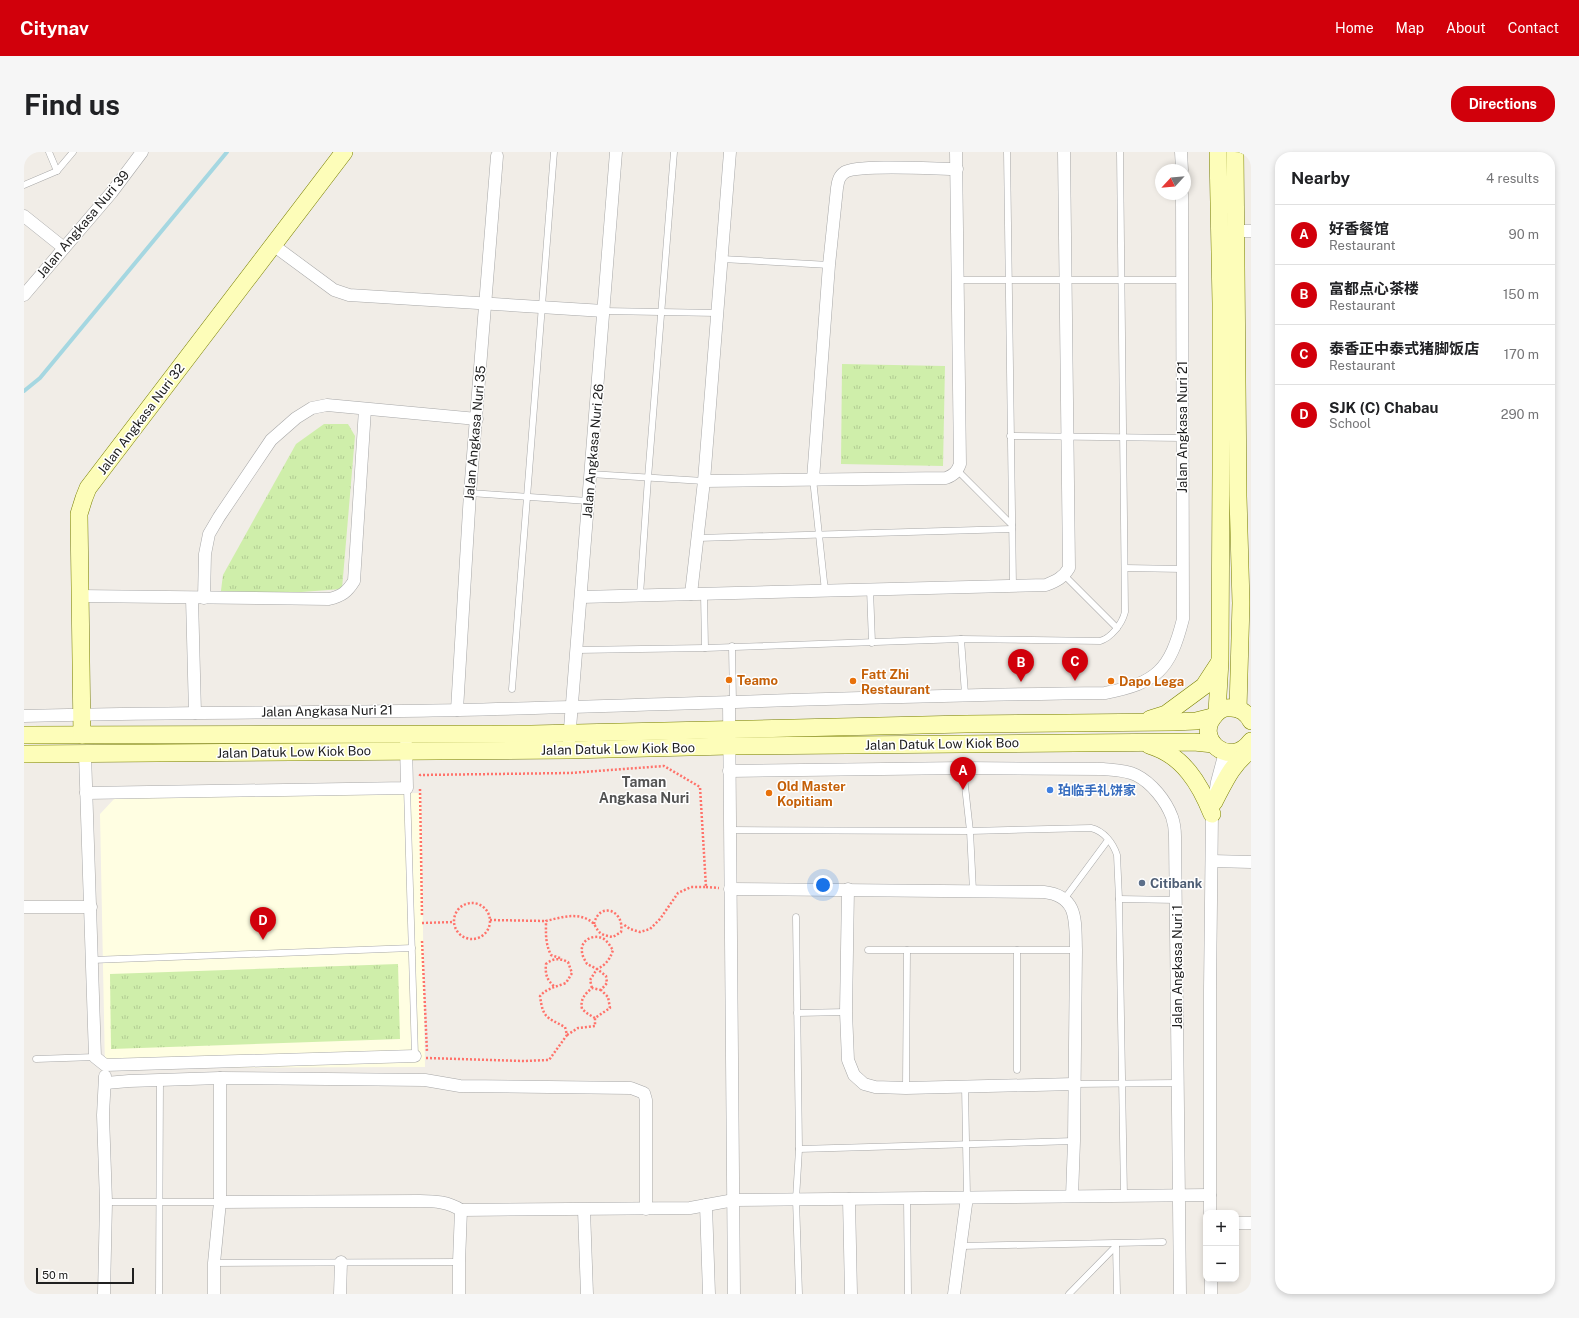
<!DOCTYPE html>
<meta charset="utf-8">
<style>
body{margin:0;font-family:"Public Sans","Noto Sans SC",sans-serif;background:#f6f6f6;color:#202124}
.controls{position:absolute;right:12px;bottom:12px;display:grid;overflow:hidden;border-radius:8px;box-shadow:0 2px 6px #0003}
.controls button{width:36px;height:36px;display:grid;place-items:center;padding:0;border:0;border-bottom:1px solid #e0e0e0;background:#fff;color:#202124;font:20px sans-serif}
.compass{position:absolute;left:1131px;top:12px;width:36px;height:36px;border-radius:50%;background:#fff;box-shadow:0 2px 6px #0003;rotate:244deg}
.scale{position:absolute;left:12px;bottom:10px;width:98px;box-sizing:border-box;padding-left:4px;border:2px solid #202020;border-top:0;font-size:11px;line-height:14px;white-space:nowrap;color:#202020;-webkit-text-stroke:3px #fff;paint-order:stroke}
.you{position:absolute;left:799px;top:733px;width:14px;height:14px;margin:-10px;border:3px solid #fff;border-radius:50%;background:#1a73e8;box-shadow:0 0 0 6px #1a73e833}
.badge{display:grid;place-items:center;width:26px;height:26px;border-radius:50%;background:#d1000b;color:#fff;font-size:13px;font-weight:700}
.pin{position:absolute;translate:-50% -33px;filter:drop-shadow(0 1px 2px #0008)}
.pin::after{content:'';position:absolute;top:21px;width:14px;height:12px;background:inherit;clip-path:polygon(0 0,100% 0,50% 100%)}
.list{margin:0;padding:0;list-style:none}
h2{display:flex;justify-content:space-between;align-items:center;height:52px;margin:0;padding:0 16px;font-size:17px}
h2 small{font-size:13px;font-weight:400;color:#757577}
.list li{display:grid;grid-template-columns:26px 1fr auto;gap:12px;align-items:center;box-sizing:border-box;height:60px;padding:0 16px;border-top:1px solid #e0e0e0}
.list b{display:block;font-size:15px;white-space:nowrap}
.list p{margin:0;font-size:13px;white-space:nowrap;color:#757577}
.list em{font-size:13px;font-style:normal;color:#757577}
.map{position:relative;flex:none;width:1227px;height:1142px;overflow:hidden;border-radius:16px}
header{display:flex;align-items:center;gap:24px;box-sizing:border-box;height:56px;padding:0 20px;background:#d1000b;color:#fff}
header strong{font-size:19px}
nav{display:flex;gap:22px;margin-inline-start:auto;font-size:14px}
.intro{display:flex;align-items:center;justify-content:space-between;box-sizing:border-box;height:96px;padding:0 24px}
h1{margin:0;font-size:28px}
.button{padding:10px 18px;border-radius:16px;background:#d1000b;color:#fff;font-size:14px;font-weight:700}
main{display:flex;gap:24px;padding:0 24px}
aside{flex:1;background:#fff;border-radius:16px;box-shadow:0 2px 6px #0003}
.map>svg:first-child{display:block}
.education{fill:#fffee2}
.grass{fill:url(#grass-tufts)}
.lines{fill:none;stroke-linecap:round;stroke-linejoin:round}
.stream{stroke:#a5d7e1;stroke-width:4}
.lane-casing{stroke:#a7a7a7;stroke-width:7}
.street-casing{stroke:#a7a7a7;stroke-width:13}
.secondary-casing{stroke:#787f00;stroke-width:18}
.path{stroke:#ff726a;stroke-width:2.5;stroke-dasharray:2 2;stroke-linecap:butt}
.lane{stroke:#fff;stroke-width:6}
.street{stroke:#fff;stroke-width:12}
.secondary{stroke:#fdfdb9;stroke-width:17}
.food-dot{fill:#e8710a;stroke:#fff;stroke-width:1.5}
.shop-dot{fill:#3f7fe0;stroke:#fff;stroke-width:1.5}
.service-dot{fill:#5c6f8a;stroke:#fff;stroke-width:1.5}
.labels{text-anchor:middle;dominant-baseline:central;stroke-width:3;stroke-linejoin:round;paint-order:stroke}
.street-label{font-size:13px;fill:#202020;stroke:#fff}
.food-label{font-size:13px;font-weight:bold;fill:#c56008;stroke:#fff;text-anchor:start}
.shop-label{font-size:13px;font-weight:bold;fill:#366cbe;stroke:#fff;text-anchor:start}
.service-label{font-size:13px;font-weight:bold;fill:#4e5e75;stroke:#fff;text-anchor:start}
.neighbourhood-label{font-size:14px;font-weight:bold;fill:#535353;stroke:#fff}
</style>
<header>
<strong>Citynav</strong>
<nav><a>Home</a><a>Map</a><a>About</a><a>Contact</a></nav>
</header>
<div class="intro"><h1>Find us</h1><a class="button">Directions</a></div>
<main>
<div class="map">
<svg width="1227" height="1142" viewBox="0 0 1227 1142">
<defs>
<pattern id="grass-tufts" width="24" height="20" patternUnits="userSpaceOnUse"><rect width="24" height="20" fill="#cfeeaa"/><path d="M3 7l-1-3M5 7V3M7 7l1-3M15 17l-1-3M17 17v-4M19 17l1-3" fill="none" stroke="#b1cc92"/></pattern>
</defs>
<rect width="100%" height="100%" fill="#f1ede7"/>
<polygon class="education" points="397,641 401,915 81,916 76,662 91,646"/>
<g class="grass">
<polygon points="818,212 921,214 919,314 817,312"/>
<polygon points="300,272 324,272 331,284 318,437 196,446 199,423 272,292"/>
<polygon points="374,812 376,887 87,897 86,822"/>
</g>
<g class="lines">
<polyline class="stream" points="0,239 16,226 203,0"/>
<defs>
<g id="lane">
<polyline points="25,0 33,19"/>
<polyline points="983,0 989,434"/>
<polyline points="0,33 33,19 49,0"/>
<polyline points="698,107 805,113"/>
<polyline points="934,128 1158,128"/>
<polyline points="580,159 693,161"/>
<polyline points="986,284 1158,286"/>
<polyline points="934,319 988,373"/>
<polyline points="566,322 680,329"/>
<polyline points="789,327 801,439"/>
<polyline points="446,341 564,349"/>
<polyline points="674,386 988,377"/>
<polyline points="1101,416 1159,417"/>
<polyline points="1040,423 1093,476"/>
<polyline points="846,437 848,491"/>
<polyline points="680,442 681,496"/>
<polyline points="616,443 624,326 650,0"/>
<polyline points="937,487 941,542"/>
<polyline points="708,494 709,551"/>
<path d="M553,498L681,496L937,487L1076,489C1087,486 1098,472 1101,460L1096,0"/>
<polyline points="488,537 530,0"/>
<polyline points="939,616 946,679 949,739"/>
<polyline points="383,636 391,904"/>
<path d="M705,678L946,679L1067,676C1080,679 1089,691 1093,703L1095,747L1100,1044"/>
<polyline points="1041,746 1084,688"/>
<polyline points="1095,747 1153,748"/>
<polyline points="772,765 775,997 772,1047 775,1142"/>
<polyline points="844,798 1052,798"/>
<polyline points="68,808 388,796"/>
<polyline points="773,861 822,860"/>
<polyline points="12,907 71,905"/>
<polyline points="993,918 993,798"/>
<polyline points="1050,932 1153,931"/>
<polyline points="941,934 943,1045"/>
<polyline points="882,936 883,798"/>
<polyline points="775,997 1050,989"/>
<polyline points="883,1046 884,1142"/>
<polyline points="82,1050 196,1050"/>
<polyline points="1092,1093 1093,1142"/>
<polyline points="937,1094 1139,1090"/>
<polyline points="190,1111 435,1110"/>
<polyline points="135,1142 136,928"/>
<polyline points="1045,1142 1092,1094"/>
</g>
<g id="street">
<polyline points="1157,0 1158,18"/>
<polyline points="0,64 40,96"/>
<polyline points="1213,79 1227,79"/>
<polyline points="249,93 310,138 325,143 580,159"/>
<polyline points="0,143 88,40 118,0"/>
<path d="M789,327L805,113L813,36C814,29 815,24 821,20C835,12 913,17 933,17"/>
<path d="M680,329L922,326C930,323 933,320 936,312L932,0"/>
<polyline points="667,442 680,329 706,0"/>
<path d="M55,444L305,447C318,444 323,440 330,429L341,257"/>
<path d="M557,445L1022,433C1032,429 1039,426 1045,416L1040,0"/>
<polyline points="168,446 171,561"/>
<polyline points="180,446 181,402 185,382 195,365 247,288 272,266 288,256 303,253 453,267"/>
<polyline points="705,550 710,1142"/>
<polyline points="433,558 446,341 473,4"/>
<path d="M0,564C145,560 290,561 435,558C650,553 865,543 1081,541C1133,531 1146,518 1159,467L1158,42"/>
<polyline points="545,589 592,0"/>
<polyline points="61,602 71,905 81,913 391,904"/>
<path d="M705,619L939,616L1079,617C1090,618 1102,618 1112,623C1128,631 1142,649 1148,665C1150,671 1151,678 1151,684L1156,1142"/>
<polyline points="62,641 383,636 382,592"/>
<polyline points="1188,709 1227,710"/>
<path d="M706,737L1020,740C1055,744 1051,770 1052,798L1050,989L1048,1044"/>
<polyline points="824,737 822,860 824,908 830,923 840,932 851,935 882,936 1050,932"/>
<polyline points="0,755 67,755"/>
<polyline points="82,931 105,929 196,926 401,928 436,934 607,936 620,941 622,948 622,1057"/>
<polyline points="825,1047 827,1142"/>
<path d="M196,1050L396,1049C412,1049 424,1050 437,1058L666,1056L710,1048L1186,1043"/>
<polyline points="682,1053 685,1142"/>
<polyline points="560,1058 563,1142"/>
<polyline points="1186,1061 1186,837 1188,662 1193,630 1201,600"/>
<polyline points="1212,1071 1227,1071"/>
<polyline points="1187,1127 1187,1142"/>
<polyline points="80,1142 82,1050 79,963 81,924"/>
<polyline points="190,1142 190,1111 196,1050 196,926"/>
<polyline points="316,1142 317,1110"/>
<polyline points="435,1142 435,1110 437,1058"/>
<polyline points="930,1142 943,1045"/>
</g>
<g id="secondary">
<polyline points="1211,0 1214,344 1217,451 1214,557"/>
<polyline points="1193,560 1196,509 1197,320 1197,151 1194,0"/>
<polyline points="1126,567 1142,562 1180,534 1195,511"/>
<path d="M1227,569C1223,561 1216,556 1207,556C1201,555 1195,558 1191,563C1169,586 1206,618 1227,589"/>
<polyline points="0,583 507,582 941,572 1149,570 1172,569 1188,565"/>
<polyline points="58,583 55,362 60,346 64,336 320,0"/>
<path d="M1125,593C1159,603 1176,632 1188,662"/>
<polyline points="0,602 545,598 705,594 1170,590 1189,592"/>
<path d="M1190,650C1201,629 1208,612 1227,598"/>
</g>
</defs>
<use href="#lane" class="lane-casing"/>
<use href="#street" class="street-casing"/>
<use href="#secondary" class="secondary-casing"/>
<g class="path">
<polyline points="396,624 396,623 546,621 640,614 676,635 682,735 667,735 654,741 636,767 626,777 616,780 606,777 599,772"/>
<polyline points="396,637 398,764"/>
<polyline points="682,735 695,736"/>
<circle cx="448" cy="769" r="18"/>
<polyline points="466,768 522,769"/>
<polyline points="398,771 430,770"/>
<polyline points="398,789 403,900"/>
<path d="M536,806L527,803C521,791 522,781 522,769C538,765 557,759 570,772C571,773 572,776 573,777C576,783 583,784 589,785L597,780C601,758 575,749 570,772"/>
<path d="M571,866L564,862L558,857C556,847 561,842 568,836L577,838"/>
<path d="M543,883L554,876L571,874V866L586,856L584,845L577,838L583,831L582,824L573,817C582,813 586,807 589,798C586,794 583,788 578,786C568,782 556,789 558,800C558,804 561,808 563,812L573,817L566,828L568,836"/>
<path d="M402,906L500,909L525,908L543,883L541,875C522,865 519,866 516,844C523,836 532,835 542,831L548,821L544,810C536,806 529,806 522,812C521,823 523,828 531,835"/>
</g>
<use href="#lane" class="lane"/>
<use href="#street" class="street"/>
<use href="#secondary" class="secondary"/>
</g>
<g class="food-dot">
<circle cx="705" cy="528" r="4"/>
<circle cx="829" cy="529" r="4"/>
<circle cx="1087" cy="529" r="4"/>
<circle cx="745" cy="641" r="4"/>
</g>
<circle class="shop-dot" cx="1026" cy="638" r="4"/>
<circle class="service-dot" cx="1118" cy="731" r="4"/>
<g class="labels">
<g class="street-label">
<text transform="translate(59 72) rotate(-50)">Jalan Angkasa Nuri 39</text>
<text transform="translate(117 267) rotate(-53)">Jalan Angkasa Nuri 32</text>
<text transform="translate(1158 275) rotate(-90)">Jalan Angkasa Nuri 21</text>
<text transform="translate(451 281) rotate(-85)">Jalan Angkasa Nuri 35</text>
<text transform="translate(569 299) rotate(-85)">Jalan Angkasa Nuri 26</text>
<text transform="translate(303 559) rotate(-1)">Jalan Angkasa Nuri 21</text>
<text transform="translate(918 592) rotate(-1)">Jalan Datuk Low Kiok Boo</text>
<text transform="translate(594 597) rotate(-1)">Jalan Datuk Low Kiok Boo</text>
<text transform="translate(270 600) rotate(-1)">Jalan Datuk Low Kiok Boo</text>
<text transform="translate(1153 815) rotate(-90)">Jalan Angkasa Nuri 1</text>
</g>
<g class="food-label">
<text x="837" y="522">Fatt Zhi<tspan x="837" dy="15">Restaurant</tspan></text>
<text x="713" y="528">Teamo</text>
<text x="1095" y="529">Dapo Lega</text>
<text x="753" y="634">Old Master<tspan x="753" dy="15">Kopitiam</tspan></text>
</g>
<g class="shop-label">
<text x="1034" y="638">珀临手礼饼家</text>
</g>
<g class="service-label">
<text x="1126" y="731">Citibank</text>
</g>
<g class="neighbourhood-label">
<text x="620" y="630">Taman<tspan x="620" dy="16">Angkasa Nuri</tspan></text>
</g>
</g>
</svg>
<div class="controls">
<button>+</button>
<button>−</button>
</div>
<svg class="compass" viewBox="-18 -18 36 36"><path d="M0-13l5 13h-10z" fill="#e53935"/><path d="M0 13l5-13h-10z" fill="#757577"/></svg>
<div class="scale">50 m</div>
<div class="you"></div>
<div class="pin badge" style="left:939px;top:638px">A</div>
<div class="pin badge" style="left:997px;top:530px">B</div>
<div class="pin badge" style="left:1051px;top:529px">C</div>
<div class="pin badge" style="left:239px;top:788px">D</div>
</div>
<aside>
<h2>Nearby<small>4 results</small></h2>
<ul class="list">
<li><span class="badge">A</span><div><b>好香餐馆</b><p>Restaurant</p></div><em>90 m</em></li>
<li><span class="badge">B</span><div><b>富都点心茶楼</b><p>Restaurant</p></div><em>150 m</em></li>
<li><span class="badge">C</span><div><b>泰香正中泰式猪脚饭店</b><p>Restaurant</p></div><em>170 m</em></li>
<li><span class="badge">D</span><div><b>SJK (C) Chabau</b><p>School</p></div><em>290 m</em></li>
</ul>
</aside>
</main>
